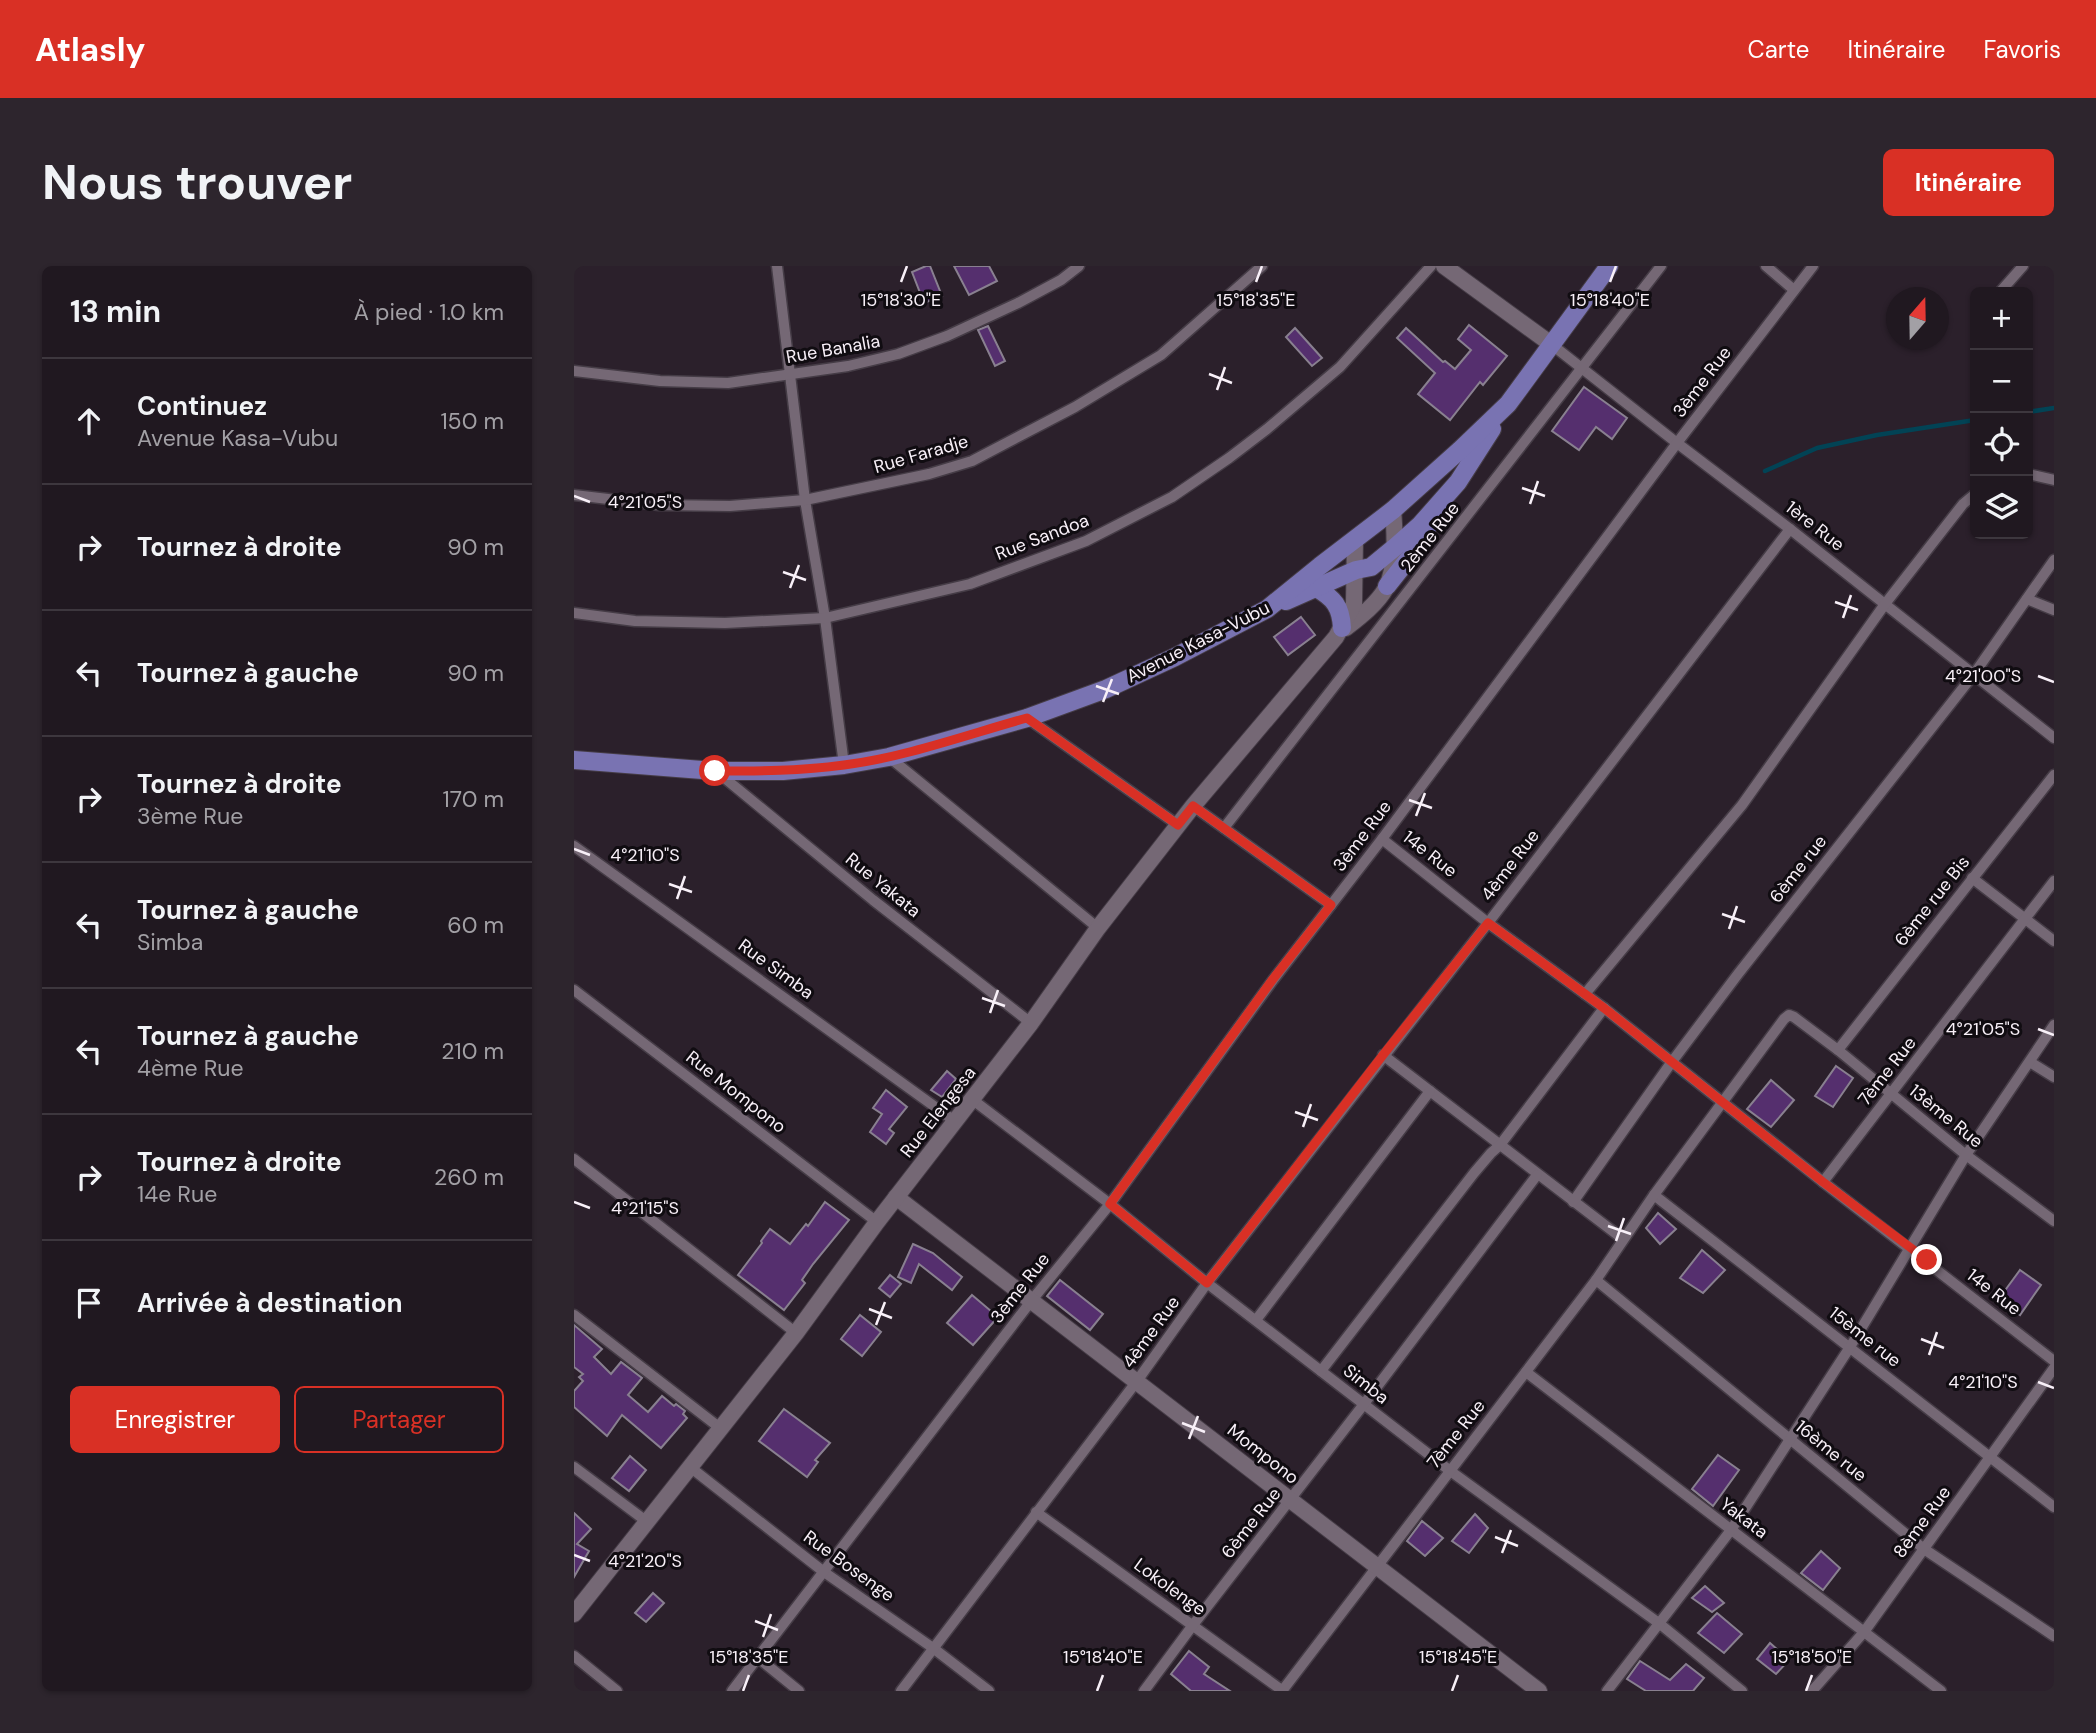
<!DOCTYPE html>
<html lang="fr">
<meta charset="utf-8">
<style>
body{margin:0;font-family:"DM Sans",sans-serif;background:#2d252d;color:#f1f3f6}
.controls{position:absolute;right:21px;top:21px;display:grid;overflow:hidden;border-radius:10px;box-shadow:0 2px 5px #0004}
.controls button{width:63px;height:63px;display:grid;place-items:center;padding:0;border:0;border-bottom:2px solid #3d373e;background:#201820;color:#f1f3f6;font:35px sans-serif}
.compass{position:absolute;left:1312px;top:21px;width:63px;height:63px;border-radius:50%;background:#201820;box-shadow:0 2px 5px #0004;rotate:20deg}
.stop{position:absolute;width:21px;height:21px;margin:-16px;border:5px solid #d93025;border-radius:50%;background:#fff}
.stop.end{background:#d93025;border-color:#fff;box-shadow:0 2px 7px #0008}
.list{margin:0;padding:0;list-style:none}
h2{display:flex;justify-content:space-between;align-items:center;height:91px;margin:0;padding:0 28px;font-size:30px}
h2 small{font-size:23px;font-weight:400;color:#a2a0a5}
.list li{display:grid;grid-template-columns:46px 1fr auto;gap:21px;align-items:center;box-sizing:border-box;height:126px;padding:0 28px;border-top:2px solid #3d373e}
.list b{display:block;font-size:26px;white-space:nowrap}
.list p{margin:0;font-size:23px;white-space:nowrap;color:#a2a0a5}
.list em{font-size:23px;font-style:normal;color:#a2a0a5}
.actions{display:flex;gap:14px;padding:21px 28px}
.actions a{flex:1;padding:16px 0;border:2px solid #d93025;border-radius:10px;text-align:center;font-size:24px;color:#d93025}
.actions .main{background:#d93025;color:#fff}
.icon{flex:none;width:38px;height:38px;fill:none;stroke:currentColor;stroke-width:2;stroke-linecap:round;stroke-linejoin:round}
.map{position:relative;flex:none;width:1480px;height:1425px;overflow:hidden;border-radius:10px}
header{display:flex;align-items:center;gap:42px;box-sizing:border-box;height:98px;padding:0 35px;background:#d93025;color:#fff}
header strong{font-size:33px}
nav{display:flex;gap:38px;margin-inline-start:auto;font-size:24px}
.intro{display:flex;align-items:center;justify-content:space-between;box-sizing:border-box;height:168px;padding:0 42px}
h1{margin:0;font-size:49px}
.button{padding:18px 32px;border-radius:10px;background:#d93025;color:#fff;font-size:24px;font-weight:700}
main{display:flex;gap:42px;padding:0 42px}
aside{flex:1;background:#201820;border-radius:10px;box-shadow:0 2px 5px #0004}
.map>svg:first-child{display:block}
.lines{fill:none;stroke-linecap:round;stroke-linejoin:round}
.stream{stroke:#024355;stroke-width:4.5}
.building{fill:#552f6e;stroke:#898090;stroke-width:2}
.street-casing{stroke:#453c46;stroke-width:13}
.secondary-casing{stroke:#453c46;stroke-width:18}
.primary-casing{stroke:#453c46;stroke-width:20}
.street{stroke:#756875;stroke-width:10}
.secondary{stroke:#756875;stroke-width:16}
.primary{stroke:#7973b2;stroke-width:18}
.route{stroke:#d93025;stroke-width:9}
.ticks{fill:none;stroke:#f8f0f8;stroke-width:2.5}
.labels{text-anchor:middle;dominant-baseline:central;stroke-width:6;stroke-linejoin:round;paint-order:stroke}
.street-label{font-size:18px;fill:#f8f0f8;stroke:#100c11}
.ticks-label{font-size:18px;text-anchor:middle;fill:#f8f0f8;stroke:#100c11;stroke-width:6;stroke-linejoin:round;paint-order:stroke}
</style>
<header>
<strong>Atlasly</strong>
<nav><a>Carte</a><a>Itinéraire</a><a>Favoris</a></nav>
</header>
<div class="intro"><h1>Nous trouver</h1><a class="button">Itinéraire</a></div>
<main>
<aside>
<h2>13 min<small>À pied · 1.0 km</small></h2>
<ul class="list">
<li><svg class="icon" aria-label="ahead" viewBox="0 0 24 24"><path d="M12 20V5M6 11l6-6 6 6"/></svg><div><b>Continuez</b><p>Avenue Kasa-Vubu</p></div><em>150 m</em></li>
<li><svg class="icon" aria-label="right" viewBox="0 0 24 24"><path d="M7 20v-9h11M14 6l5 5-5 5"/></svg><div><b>Tournez à droite</b></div><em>90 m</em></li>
<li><svg class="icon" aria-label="left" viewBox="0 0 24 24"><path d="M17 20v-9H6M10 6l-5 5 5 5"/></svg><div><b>Tournez à gauche</b></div><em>90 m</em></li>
<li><svg class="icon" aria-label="right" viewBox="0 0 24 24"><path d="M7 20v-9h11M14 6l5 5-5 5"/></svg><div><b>Tournez à droite</b><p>3ème Rue</p></div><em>170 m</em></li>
<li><svg class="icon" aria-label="left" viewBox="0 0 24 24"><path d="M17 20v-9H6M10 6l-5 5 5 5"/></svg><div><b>Tournez à gauche</b><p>Simba</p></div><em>60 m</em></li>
<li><svg class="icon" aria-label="left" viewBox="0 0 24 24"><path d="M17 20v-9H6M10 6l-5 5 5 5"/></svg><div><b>Tournez à gauche</b><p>4ème Rue</p></div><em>210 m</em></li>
<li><svg class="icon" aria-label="right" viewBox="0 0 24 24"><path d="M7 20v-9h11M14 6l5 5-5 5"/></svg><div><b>Tournez à droite</b><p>14e Rue</p></div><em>260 m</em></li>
<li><svg class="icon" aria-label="arrive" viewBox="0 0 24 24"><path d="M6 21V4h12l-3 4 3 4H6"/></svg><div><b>Arrivée à destination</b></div></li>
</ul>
<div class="actions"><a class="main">Enregistrer</a><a>Partager</a></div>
</aside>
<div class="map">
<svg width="1480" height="1425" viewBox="0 0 1480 1425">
<rect width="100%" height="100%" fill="#2b202b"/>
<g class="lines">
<g class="stream">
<polyline points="1454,146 1480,142"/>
<polyline points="1191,205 1243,182 1303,169 1401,154"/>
</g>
</g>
<g class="building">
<polygon points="352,0 356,0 368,30 350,37 338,6"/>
<polygon points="380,0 415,0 423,15 395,29"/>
<polygon points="895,59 933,90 909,119 906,116 876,154 844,128 861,107 823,72 832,62 869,96 871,95 881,103 897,84 884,73"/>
<polygon points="414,60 431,95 421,100 404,64"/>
<polygon points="721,62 748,92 738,100 712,71"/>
<polygon points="1010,121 1053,152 1038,173 1022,161 1005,184 978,165"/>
<polygon points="727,351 741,369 714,389 700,371"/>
<polygon points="1262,800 1279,812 1259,841 1241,830"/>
<polygon points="373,805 382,813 368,831 357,824"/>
<polygon points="1197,814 1220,834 1197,861 1173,843"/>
<polygon points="312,824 333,841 315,863 320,867 312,878 296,866 308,848 299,842"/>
<polygon points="251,936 275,954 239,998 228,1014 231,1017 210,1044 164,1009 188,977 187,975 196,963 216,978 232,958 234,960"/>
<polygon points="1084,947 1102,963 1086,978 1072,962"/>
<polygon points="339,978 359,987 388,1011 378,1024 345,998 337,1017 324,1011"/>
<polygon points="1128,984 1151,1004 1129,1027 1106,1012"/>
<polygon points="1446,1004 1467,1019 1446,1049 1424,1034"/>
<polygon points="316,1009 327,1018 316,1031 305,1022"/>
<polygon points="486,1014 529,1048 516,1064 473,1030"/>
<polygon points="398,1029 424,1051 399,1079 373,1057"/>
<polygon points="286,1049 307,1066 288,1090 267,1073"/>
<polygon points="0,1059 28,1083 20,1091 37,1108 47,1096 68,1112 54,1129 74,1146 88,1130 100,1140 102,1138 111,1145 109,1148 113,1152 87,1182 48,1149 33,1170 0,1141 0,1125 9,1115 5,1111 9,1108 0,1101"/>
<polygon points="210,1143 256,1177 241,1194 244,1196 233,1211 185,1175"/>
<polygon points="1144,1189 1165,1204 1139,1240 1118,1223"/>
<polygon points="56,1190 72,1204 55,1225 38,1212"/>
<polygon points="0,1247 17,1263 3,1278 15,1285 0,1311"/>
<polygon points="901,1248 914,1262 895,1287 878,1275"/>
<polygon points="848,1255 869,1272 851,1290 833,1275"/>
<polygon points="1247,1285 1266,1302 1249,1324 1227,1307"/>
<polygon points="1131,1320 1150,1337 1138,1346 1118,1332"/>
<polygon points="79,1327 90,1337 72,1356 61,1347"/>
<polygon points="1143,1347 1168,1368 1150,1387 1124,1367"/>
<polygon points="1196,1377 1215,1394 1202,1408 1183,1393"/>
<polygon points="615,1385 635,1401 630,1408 656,1425 617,1425 597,1408"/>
<polygon points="1066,1395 1096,1414 1112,1398 1130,1412 1119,1425 1072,1425 1053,1413"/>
</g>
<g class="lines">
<defs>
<g id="street">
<polyline points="203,0 231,234 251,352 270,499"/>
<polyline points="1192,0 1220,24"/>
<polyline points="1426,26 1449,0"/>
<polyline points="977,78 1103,177 1216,263 1480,472"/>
<polyline points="0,105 86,115 154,117 274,100 324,88 373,70 444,37 487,14 505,0"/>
<polyline points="1454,208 1480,214"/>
<polyline points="0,229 85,239 156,240 231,234 355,208 398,195 501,141 587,89 688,0"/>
<polyline points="1453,333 1480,344"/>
<polyline points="0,347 61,355 151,357 251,352 396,318 512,275 598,231 655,192 693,163 766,101 857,0"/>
<polyline points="453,452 604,559"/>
<polyline points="315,491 524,662"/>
<polyline points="142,505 299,634 457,757"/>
<polyline points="619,540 757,639"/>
<polyline points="650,562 1087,0"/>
<polyline points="808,573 914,657 1030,742 1249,916 1480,1095"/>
<polyline points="0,580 382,856"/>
<polyline points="1398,612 1480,675"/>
<polyline points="0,724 303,956"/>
<polyline points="1011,728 1168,539 1311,338 1389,238 1401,228"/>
<polyline points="1264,784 1480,509"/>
<polyline points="809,789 1049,973"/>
<polyline points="1456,796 1480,811"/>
<polyline points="399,834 536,938 633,1017 875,1204 1086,1358 1168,1425"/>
<polyline points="0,893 222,1067"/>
<polyline points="1249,916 1480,615"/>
<polyline points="1080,929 1480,1241"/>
<polyline points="999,936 1097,797 1164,708 1400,408 1480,294"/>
<polyline points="1022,1014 1350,1283 1480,1370"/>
<polyline points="0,1049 146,1162"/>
<polyline points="682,1054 856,825"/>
<polyline points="747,1105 900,907 917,887 926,879 1030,742"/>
<polyline points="952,1106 1367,1425"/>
<polyline points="0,1201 72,1255"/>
<polyline points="116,1201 250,1306 359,1382 415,1425"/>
<polyline points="462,1246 709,1425"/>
<polyline points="0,1390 43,1425"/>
<polyline points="183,1391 225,1425"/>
<polyline points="158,1425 458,1034 536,938 699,714 808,573 1103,177 1239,0"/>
<polyline points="327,1425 563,1115 633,1017 914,657 1216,263"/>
<polyline points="570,1425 619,1359 790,1138 963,909"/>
<polyline points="708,1425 1022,1014 1080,929 1210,753 1215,749 1220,751 1264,784 1392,889 1480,955"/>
<polyline points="1033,1425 1157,1264 1276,1081 1392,889 1480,759"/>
<polyline points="1238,1425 1290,1366 1480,1102"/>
</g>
<g id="secondary">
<polyline points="870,0 977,78"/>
<path d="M772,362C786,351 803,338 812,322C823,300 821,267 819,244"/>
<polyline points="322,931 965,1425"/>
<polyline points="0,1348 222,1067 303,956 457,757 524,662 619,540 762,371 780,338 781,273"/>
</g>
<g id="primary">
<polyline points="813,320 836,291 858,254"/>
<path d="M742,322C760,332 767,341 768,362"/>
<polyline points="712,335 782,304 797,301 820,282 846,259 884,216 918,163"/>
<polyline points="0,494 141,505 209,505 270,499 315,491 453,452 532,423 601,391 693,343 746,300 819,244 886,184 934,138 1035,0"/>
</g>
</defs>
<use href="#street" class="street-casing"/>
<use href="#secondary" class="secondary-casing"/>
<use href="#primary" class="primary-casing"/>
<use href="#street" class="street"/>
<use href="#secondary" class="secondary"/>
<use href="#primary" class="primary"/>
</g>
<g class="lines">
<path class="route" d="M141,505C184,505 227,505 270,499C332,491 392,469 453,452L604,559L619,540L757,639L699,713L536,938L633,1017L809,789L914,657L1030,742L1249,916L1353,994"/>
</g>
<path class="ticks" d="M327,16L333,0M682,16L688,0M1036,16L1042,0M635,108L658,117M643,124L651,101M948,222L971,230M0,230L16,236M956,238L964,215M209,306L232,314M216,322L225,299M1261,336L1284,344M1269,352L1277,329M1464,410L1480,416M522,420L545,428M529,436L538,413M835,534L858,542M842,550L851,527M0,583L16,589M95,618L118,626M103,633L111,610M1148,648L1171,656M1155,663L1163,640M408,732L431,740M416,747L424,724M1464,763L1480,769M721,846L744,854M729,861L737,838M0,936L16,942M1034,960L1057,968M1042,975L1050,952M295,1043L318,1052M302,1059L311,1036M1347,1073L1370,1082M1355,1089L1363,1066M1464,1116L1480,1122M608,1157L631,1166M615,1173L624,1150M921,1271L944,1280M928,1287L937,1264M0,1289L16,1295M181,1355L204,1364M189,1371L197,1348M169,1425L175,1409M523,1425L529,1409M878,1425L884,1409M1232,1425L1238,1409"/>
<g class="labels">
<g class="street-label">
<text transform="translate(259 83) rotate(-10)">Rue Banalia</text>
<text transform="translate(1128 116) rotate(-53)">3ème Rue</text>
<text transform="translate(347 188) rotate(-16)">Rue Faradje</text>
<text transform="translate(1241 260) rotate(38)">1ère Rue</text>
<text transform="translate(468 271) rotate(-21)">Rue Sandoa</text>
<text transform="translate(856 271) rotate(-52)">2ème Rue</text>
<text transform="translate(624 376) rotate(-27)">Avenue Kasa-Vubu</text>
<text transform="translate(788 570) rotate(-53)">3ème Rue</text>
<text transform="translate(856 588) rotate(38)">14e Rue</text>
<text transform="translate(936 599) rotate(-53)">4ème Rue</text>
<text transform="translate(1224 603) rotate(-52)">6ème rue</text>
<text transform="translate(309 619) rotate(39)">Rue Yakata</text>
<text transform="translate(1358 635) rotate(-52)">6ème rue Bis</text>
<text transform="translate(202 703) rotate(36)">Rue Simba</text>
<text transform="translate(1313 805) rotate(-52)">7ème Rue</text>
<text transform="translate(162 826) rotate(38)">Rue Mompono</text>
<text transform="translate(364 846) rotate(-52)">Rue Elengesa</text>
<text transform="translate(1372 850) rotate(39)">13ème Rue</text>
<text transform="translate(446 1022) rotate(-52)">3ème Rue</text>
<text transform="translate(1420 1026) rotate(38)">14e Rue</text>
<text transform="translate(577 1066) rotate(-54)">4ème Rue</text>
<text transform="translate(1291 1071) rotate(38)">15ème rue</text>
<text transform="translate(792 1118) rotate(38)">Simba</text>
<text transform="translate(882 1168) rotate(-52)">7ème Rue</text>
<text transform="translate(1257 1185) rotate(39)">16ème rue</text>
<text transform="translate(689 1188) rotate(38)">Mompono</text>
<text transform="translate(1170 1252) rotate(37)">Yakata</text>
<text transform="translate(1348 1256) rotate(-54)">8ème Rue</text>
<text transform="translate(677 1257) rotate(-52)">6ème Rue</text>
<text transform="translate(275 1300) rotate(36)">Rue Bosenge</text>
<text transform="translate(596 1321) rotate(36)">Lokolenge</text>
</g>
</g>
<g class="ticks-label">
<text x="327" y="40">15°18'30"E</text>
<text x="682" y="40">15°18'35"E</text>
<text x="1036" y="40">15°18'40"E</text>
<text x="71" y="242">4°21'05"S</text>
<text x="1409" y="416">4°21'00"S</text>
<text x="71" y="595">4°21'10"S</text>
<text x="1409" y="769">4°21'05"S</text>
<text x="71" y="948">4°21'15"S</text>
<text x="1409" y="1122">4°21'10"S</text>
<text x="71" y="1301">4°21'20"S</text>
<text x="175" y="1397">15°18'35"E</text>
<text x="529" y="1397">15°18'40"E</text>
<text x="884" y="1397">15°18'45"E</text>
<text x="1238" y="1397">15°18'50"E</text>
</g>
</svg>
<div class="controls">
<button>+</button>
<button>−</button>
<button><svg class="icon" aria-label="locate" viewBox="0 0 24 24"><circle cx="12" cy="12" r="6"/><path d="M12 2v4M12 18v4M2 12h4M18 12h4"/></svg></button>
<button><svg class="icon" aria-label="layers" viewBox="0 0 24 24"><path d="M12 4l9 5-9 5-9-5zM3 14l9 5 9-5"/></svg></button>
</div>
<svg class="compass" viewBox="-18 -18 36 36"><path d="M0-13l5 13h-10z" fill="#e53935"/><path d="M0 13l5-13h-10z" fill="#a2a0a5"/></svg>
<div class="stop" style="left:141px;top:505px"></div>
<div class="stop end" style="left:1353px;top:994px"></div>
</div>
</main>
